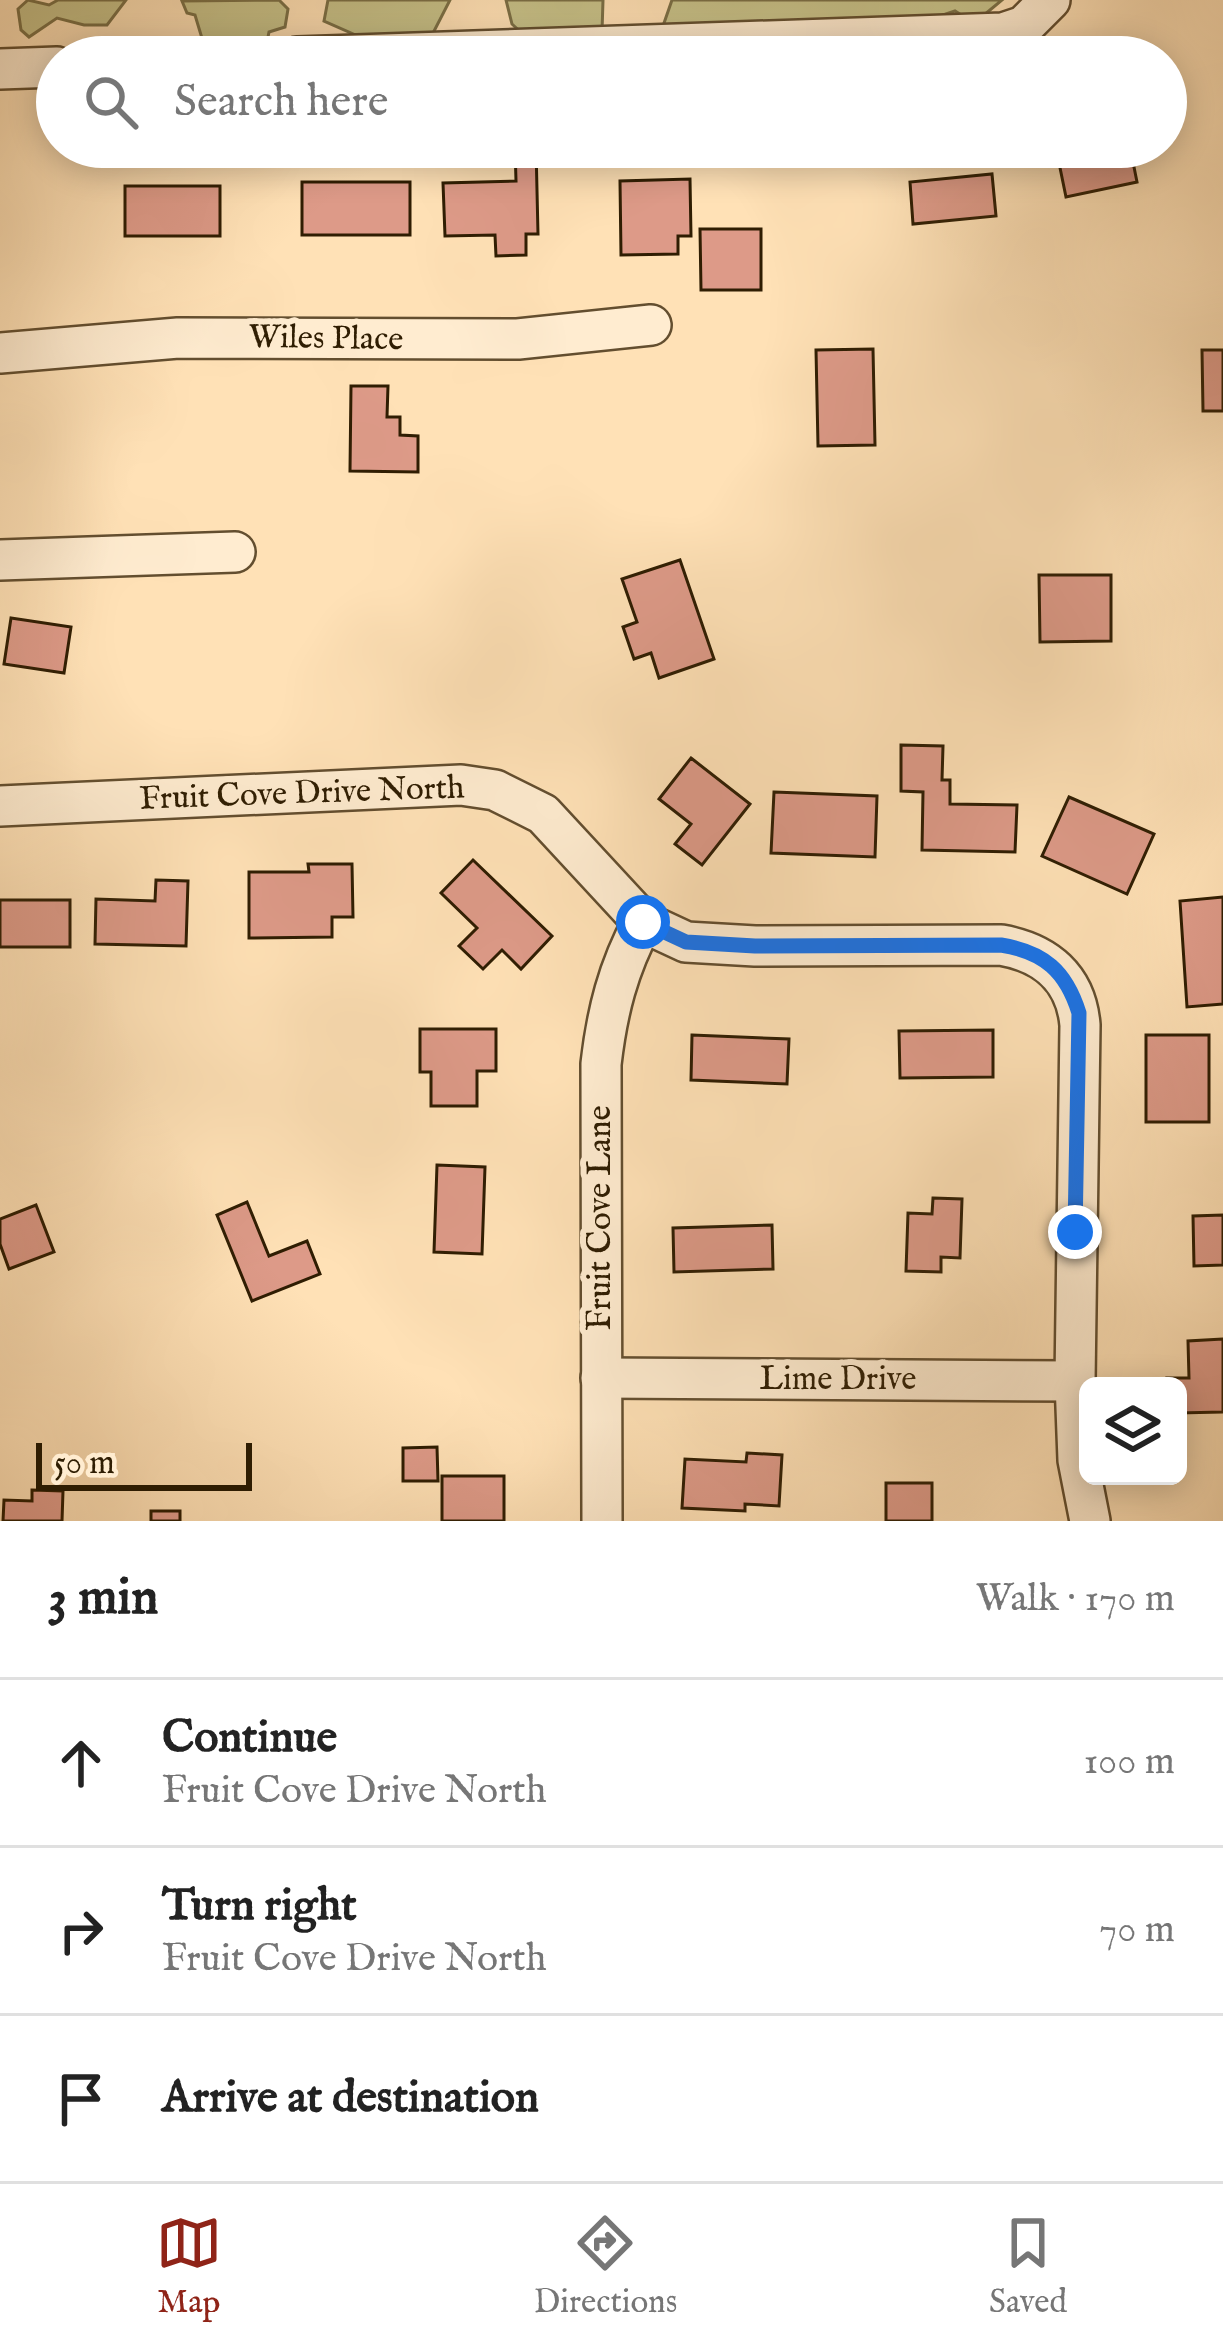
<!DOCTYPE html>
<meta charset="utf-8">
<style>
body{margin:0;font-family:"IM FELL English",serif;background:#f2f2f2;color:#222}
.controls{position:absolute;right:36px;bottom:36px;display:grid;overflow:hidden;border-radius:18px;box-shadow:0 6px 30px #0003}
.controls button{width:108px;height:108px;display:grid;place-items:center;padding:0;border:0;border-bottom:3px solid #e0e0e0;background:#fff;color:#222;font:60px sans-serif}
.scale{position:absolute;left:36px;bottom:30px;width:216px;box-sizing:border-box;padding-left:12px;border:6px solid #2f1d02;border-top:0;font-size:33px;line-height:42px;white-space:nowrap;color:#2f1d02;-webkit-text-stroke:9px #ffecd0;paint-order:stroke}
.stop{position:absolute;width:36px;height:36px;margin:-27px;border:9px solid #1a73e8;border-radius:50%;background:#fff}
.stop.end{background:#1a73e8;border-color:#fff;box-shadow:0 3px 12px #0008}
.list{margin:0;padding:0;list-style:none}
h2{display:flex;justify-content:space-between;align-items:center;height:156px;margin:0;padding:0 48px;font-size:51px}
h2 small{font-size:39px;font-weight:400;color:#767676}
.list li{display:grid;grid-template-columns:78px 1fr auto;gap:36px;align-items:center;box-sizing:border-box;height:168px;padding:0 48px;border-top:3px solid #e0e0e0}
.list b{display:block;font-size:45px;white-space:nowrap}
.list p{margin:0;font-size:39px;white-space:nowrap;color:#767676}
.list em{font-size:39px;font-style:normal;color:#767676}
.icon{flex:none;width:66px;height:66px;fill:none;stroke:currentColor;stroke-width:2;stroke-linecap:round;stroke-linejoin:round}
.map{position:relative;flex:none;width:1223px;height:1521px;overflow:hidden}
.search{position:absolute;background:#fff;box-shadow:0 6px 30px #0003;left:36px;right:36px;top:36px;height:132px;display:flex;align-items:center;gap:30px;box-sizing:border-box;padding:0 42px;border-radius:66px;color:#767676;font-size:45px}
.sheet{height:660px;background:#fff}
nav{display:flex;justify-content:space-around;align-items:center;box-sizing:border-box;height:168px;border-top:3px solid #e0e0e0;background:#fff;font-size:33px;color:#767676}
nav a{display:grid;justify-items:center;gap:6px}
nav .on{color:#8f2418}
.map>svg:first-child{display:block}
.green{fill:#c6c189;stroke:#7a6f46;stroke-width:3}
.building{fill:#dd9a88;stroke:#2f1d02;stroke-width:3}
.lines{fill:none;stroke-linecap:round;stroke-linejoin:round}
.minor-casing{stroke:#634e2f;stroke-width:44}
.minor{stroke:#ffecd0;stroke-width:39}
.route{stroke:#1a73e8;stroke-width:15}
.labels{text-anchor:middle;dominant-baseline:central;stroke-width:12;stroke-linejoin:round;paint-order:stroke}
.street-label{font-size:33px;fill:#2f1d02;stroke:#ffecd0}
</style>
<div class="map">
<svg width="1223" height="1521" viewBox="0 0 1223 1521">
<rect width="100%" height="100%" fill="#ffe1b6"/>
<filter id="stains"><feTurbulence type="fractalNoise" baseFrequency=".00167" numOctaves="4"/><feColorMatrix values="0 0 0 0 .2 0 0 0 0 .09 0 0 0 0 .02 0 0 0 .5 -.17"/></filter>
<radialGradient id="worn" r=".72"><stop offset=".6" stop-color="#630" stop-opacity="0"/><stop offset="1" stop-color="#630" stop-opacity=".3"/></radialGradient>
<g class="green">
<polygon points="28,0 49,5 58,0 126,0 107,25 84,25 57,18 29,37 21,30 18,9"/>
<polygon points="279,0 288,9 285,27 269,32 267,42 204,45 195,15 187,13 182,1"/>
<polygon points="328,0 450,0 431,37 367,40 324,21"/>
<polygon points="506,0 603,0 602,32 525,36 512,24"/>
<polygon points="672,0 1002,0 984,15 966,18 955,11 940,16 663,26"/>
</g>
<g class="building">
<polygon points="515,147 536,147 538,234 526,234 526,255 496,256 495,235 445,236 443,183 516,181"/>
<polygon points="1113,147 1130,147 1137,182 1066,197 1058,158"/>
<polygon points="992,174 996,216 913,224 910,182"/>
<polygon points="690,179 691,236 678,236 678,254 621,255 620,181"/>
<rect x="302" y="182" width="108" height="53"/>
<rect x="125" y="186" width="95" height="50"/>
<polygon points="700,229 761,229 761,290 701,290"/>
<polygon points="873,349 875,445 818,446 816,350"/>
<polygon points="1202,350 1223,350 1223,411 1203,411"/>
<polygon points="351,386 388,386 387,417 400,417 400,435 418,436 418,472 350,471"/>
<polygon points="680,560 714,659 659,678 651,653 634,659 623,627 637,622 622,579"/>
<polygon points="1039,575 1111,575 1111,641 1040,642"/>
<polygon points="11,618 71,627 64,673 4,664"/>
<polygon points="901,745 943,746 942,780 950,780 950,804 1017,805 1015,852 922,850 923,792 901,791"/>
<polygon points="691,758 750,804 702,865 675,844 691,824 659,799"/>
<polygon points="774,792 877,796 875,857 771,853"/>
<polygon points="1069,797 1154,834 1127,894 1042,856"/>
<polygon points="473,860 552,936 521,969 502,950 483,969 459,946 477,928 441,893"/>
<polygon points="308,864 352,864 353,917 332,917 332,937 249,938 249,872 309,872"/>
<polygon points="156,880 188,881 186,946 95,944 96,899 155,901"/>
<polygon points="1223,897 1223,1004 1187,1007 1180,901"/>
<rect x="0" y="900" width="70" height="47"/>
<polygon points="420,1029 496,1029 496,1071 477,1071 477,1106 431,1106 431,1072 420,1072"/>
<polygon points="993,1030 993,1077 900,1078 899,1031"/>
<polygon points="692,1035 789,1039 787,1084 691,1080"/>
<rect x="1146" y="1035" width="63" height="87"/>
<polygon points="437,1165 485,1167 482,1254 434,1252"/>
<polygon points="933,1198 962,1199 960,1258 941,1257 941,1272 906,1271 908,1213 932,1214"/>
<polygon points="247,1202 269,1256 307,1241 320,1274 252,1301 217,1215"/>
<polygon points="36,1205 54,1252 9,1269 0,1244 0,1219"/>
<polygon points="1223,1215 1223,1265 1194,1266 1193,1216"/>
<polygon points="772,1225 773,1269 674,1272 673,1228"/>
<polygon points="1223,1339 1223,1412 1178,1413 1178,1386 1168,1386 1167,1378 1189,1378 1188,1341"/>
<polygon points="437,1447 438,1481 403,1481 403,1448"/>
<polygon points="747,1453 782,1455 779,1506 745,1504 745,1511 682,1508 685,1459 746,1462"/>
<rect x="442" y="1476" width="62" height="45"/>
<rect x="886" y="1483" width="46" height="38"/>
<polygon points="32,1490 63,1491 62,1521 3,1521 4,1500 32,1501"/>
<rect x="151" y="1511" width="29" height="10"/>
</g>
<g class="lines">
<defs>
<g id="minor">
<polyline points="297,57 1003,33 1024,26 1050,0"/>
<polyline points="0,69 57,67"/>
<polyline points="0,353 178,338 518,339 651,325"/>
<polyline points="0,560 235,552"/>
<path d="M0,806L461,785L495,790L543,814L643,922L686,942L755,946L1001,945C1046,953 1076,978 1080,1025L1075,1381L1078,1460L1090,1521"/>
<polyline points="601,1378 1075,1381"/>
<path d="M602,1521L601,1064C607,1012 618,968 643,922"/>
</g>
</defs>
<use href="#minor" class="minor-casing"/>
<use href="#minor" class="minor"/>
</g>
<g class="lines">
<path class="route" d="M643,922L686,942L755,946L1001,945C1044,952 1066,971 1079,1013L1075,1232"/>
</g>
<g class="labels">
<g class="street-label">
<text transform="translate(326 339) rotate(1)">Wiles Place</text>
<text transform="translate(302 794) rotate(-2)">Fruit Cove Drive North</text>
<text transform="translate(601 1218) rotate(-90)">Fruit Cove Lane</text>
<text x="838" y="1380">Lime Drive</text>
</g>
</g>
<rect width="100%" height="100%" filter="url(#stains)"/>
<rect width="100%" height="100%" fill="url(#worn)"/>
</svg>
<div class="controls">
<button><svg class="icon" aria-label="layers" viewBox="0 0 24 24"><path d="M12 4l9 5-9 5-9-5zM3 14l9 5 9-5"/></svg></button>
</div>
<div class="scale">50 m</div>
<div class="stop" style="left:643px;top:922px"></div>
<div class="stop end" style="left:1075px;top:1232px"></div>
<div class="search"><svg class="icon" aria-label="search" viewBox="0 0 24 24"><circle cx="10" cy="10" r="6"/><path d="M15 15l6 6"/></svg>Search here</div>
</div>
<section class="sheet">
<h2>3 min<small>Walk · 170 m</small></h2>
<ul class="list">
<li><svg class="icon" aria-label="ahead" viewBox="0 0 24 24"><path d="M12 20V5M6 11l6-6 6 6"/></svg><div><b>Continue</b><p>Fruit Cove Drive North</p></div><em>100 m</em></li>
<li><svg class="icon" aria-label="right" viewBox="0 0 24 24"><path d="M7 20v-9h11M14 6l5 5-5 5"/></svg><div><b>Turn right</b><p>Fruit Cove Drive North</p></div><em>70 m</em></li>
<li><svg class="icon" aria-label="arrive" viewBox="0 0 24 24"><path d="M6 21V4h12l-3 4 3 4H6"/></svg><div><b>Arrive at destination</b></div></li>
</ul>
</section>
<nav>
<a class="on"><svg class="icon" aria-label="map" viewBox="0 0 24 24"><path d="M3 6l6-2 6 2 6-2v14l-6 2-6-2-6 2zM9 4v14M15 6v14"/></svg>Map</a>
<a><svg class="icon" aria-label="directions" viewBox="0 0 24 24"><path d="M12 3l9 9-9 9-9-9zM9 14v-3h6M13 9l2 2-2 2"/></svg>Directions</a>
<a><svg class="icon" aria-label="saved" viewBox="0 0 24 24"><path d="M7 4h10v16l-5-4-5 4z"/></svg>Saved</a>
</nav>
